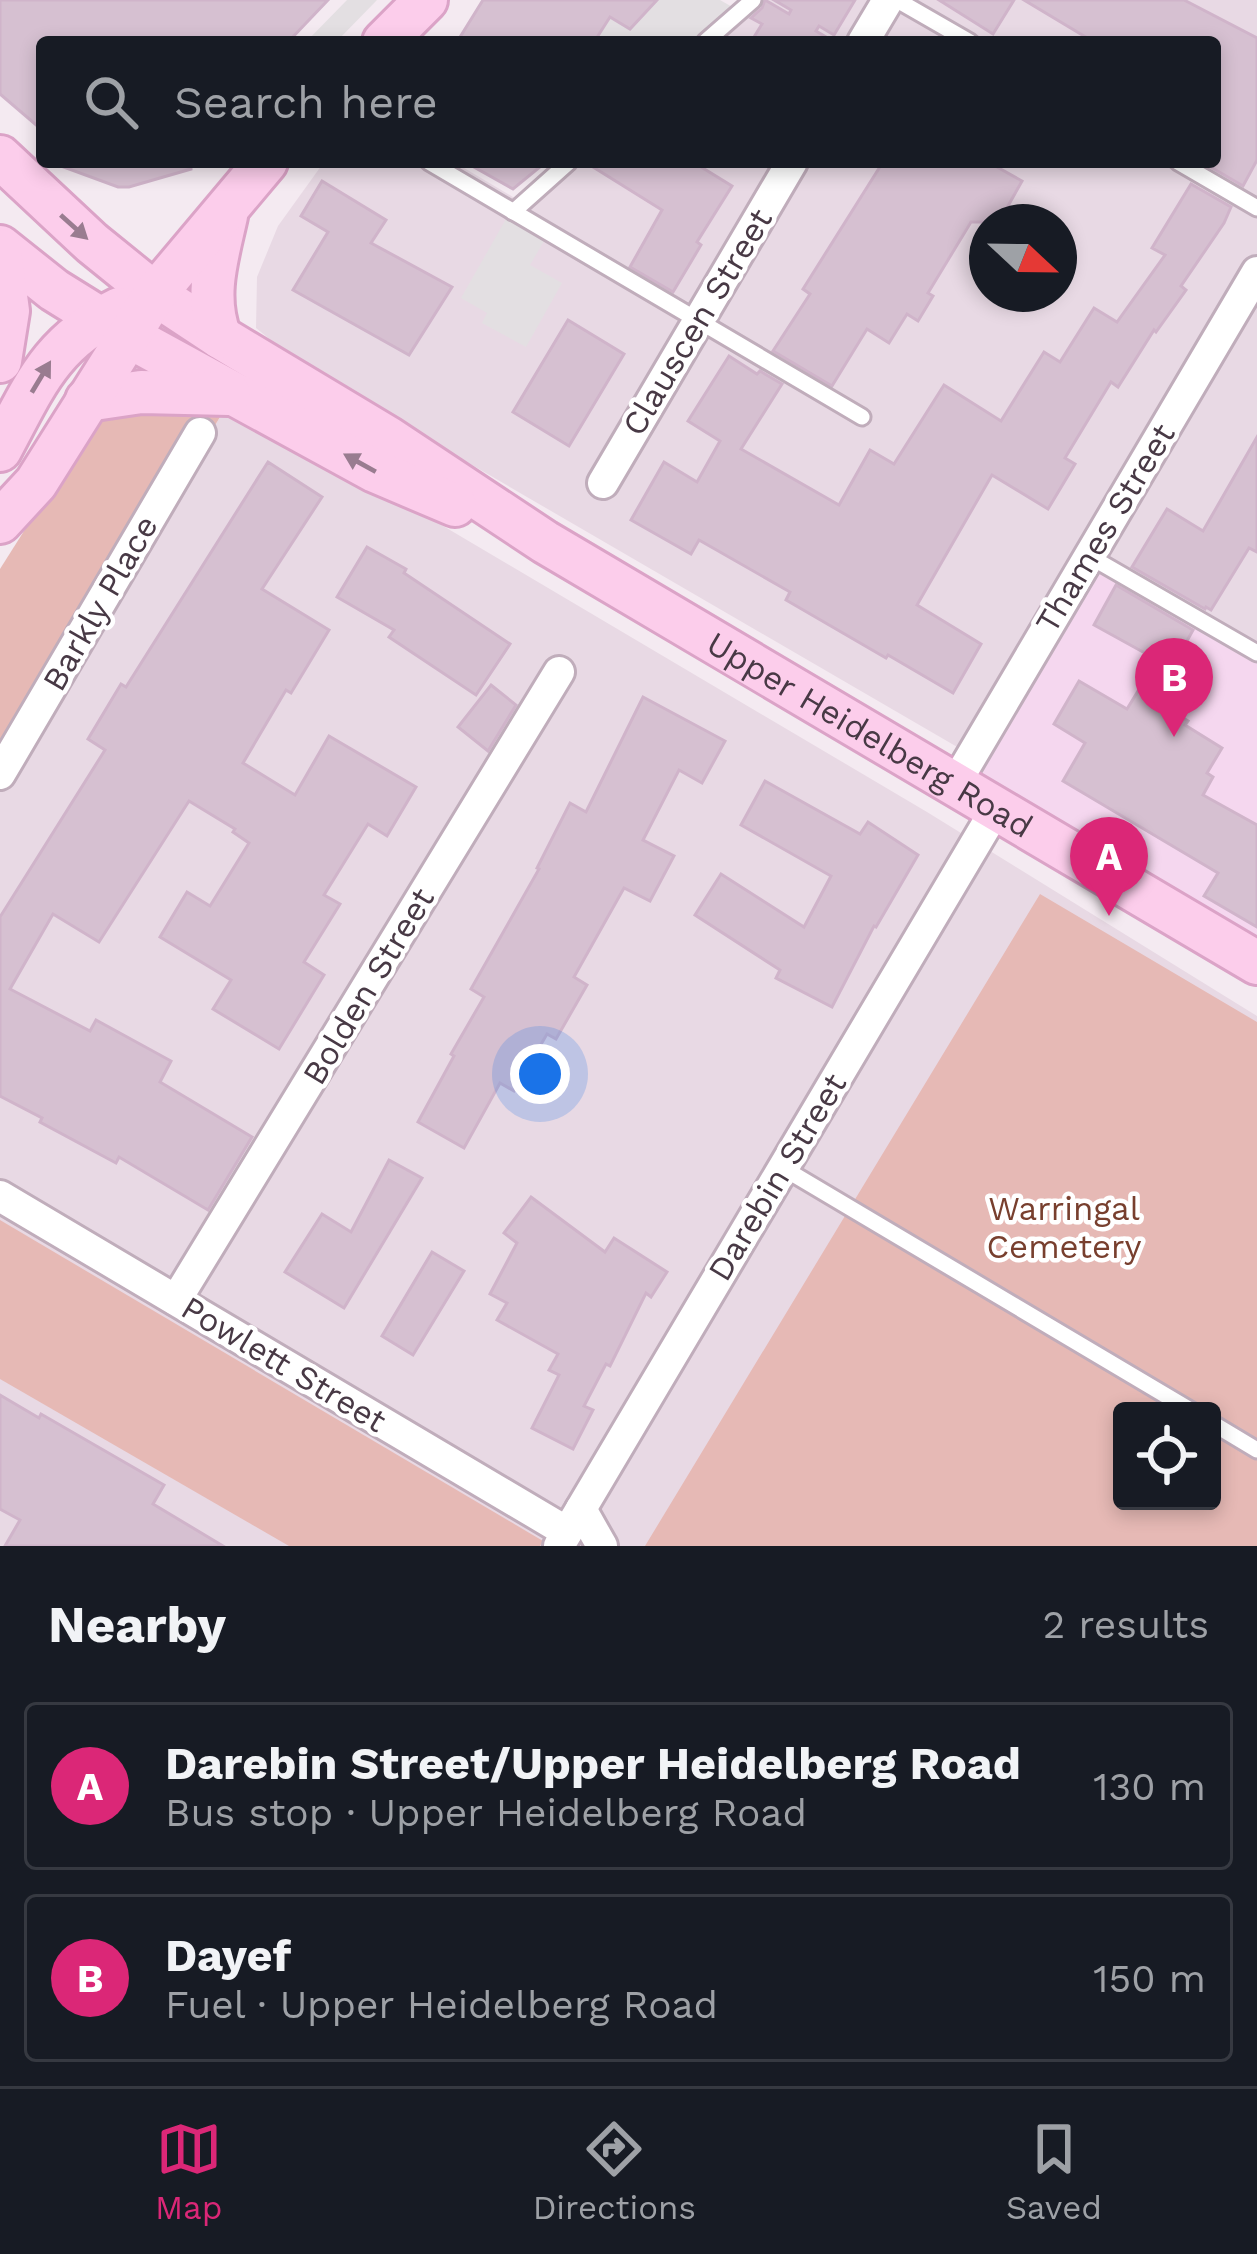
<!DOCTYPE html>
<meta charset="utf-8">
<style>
body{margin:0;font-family:"Work Sans",sans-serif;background:#242831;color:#f1f3f6}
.controls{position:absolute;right:36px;bottom:36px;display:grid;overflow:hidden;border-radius:12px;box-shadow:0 6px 18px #0003}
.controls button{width:108px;height:108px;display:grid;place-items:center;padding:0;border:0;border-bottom:3px solid #363941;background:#171b24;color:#f1f3f6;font:60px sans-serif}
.compass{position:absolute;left:969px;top:204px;width:108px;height:108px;border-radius:50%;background:#171b24;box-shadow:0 6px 18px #0003;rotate:112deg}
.you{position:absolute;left:540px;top:1074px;width:42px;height:42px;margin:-30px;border:9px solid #fff;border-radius:50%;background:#1a73e8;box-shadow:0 0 0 18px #1a73e833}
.badge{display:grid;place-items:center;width:78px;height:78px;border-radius:50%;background:#db2777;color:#fff;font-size:39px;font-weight:700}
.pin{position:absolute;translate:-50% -99px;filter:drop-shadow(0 3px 6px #0008)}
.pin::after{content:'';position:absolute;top:63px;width:42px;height:36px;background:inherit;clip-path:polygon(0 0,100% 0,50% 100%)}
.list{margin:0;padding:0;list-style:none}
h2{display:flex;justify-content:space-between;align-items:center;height:156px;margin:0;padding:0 48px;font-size:51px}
h2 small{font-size:39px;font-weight:400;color:#9ea1a6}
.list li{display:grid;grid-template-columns:78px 1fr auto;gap:36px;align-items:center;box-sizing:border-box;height:168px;margin:0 24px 24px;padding:0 24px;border:3px solid #363941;border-radius:12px}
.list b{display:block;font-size:45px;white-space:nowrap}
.list p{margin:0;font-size:39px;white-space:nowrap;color:#9ea1a6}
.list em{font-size:39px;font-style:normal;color:#9ea1a6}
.icon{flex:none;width:66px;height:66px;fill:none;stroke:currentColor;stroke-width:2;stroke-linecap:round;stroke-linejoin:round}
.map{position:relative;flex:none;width:1257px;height:1546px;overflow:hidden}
.search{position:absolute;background:#171b24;box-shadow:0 6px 18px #0003;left:36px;right:36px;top:36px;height:132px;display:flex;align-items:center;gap:30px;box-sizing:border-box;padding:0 42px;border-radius:12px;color:#9ea1a6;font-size:45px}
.sheet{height:540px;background:#171b24}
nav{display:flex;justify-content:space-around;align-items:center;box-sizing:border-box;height:168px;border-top:3px solid #363941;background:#171b24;font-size:33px;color:#9ea1a6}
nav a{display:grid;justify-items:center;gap:6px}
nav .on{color:#db2777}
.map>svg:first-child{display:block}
.residential{fill:#e8d9e4;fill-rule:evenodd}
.commercial{fill:#f5d7ef}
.green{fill:#e6b9b5;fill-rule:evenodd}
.parking{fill:#e3dfe2}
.building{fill:#d6c0d1;stroke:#d0b4ca;stroke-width:3}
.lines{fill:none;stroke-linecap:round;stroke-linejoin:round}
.lane-casing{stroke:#c0adbb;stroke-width:21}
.street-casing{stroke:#c0adbb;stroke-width:36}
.secondary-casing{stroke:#dba3c7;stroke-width:48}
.lane{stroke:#fff;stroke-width:15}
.street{stroke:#fff;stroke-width:30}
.secondary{stroke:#fccdeb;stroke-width:42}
.oneway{fill:#997c90}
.labels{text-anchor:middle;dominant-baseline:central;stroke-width:9;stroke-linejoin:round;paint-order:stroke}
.street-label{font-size:33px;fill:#483945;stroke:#fff}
.park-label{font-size:33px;fill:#783f2e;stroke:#fff}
</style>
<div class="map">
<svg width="1257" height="1546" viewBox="0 0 1257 1546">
<rect width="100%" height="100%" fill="#f4eaf1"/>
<g class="residential">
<path d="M745,0H1257V653L971,755L305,368L256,328L257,277L278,226L324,162H454L518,200L562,162H1215V42H698ZM987,222H1059V294H987Z"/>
<path d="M223,412L335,462L927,812L1257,1016V1546H0V791ZM1122,1411H1212V1501H1122Z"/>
</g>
<polygon class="commercial" points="1089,556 1257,653 1257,963 955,784"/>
<g class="green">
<polygon points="223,412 211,432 0,756 0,569 86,433 106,413"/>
<path d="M1040,894L1257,1022V1546H645ZM1122,1411H1212V1501H1122Z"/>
<polygon points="0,1220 543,1541 540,1546 289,1546 0,1379"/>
</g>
<g class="parking">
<polygon points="347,0 377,0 336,42 306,42"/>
<polygon points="657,0 720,0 734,8 694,42 594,42 611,18 630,28"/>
<polygon points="506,219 544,241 530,265 562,283 526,347 482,323 487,313 461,298"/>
</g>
<g class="building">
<polygon points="0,0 328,0 288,42 42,42 42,130 0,94"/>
<polygon points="483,0 657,0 630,29 610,17 594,42 457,42"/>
<polygon points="765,0 789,14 791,10 774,0 855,0 834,35 819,26 816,31 826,37 823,42 751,42 762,24 751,18 762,8"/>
<polygon points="939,0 1014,0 993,34"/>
<polygon points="1024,0 1184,0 1257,38 1257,160 1243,186 1204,163 1215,162 1215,42 1094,42"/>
<polygon points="58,162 191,162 191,169 129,187 118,187 58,165"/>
<polygon points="465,162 546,162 513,189"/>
<polygon points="585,162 693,162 732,186 697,242 701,245 673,292 630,267 662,210"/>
<polygon points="883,162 988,162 1022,181 999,222 971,222 928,293 933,296 918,321 907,314 889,343 867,329 832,386 773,351 810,294 803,289"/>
<polygon points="322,181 386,220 371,243 452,287 409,355 293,290 328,232 301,216"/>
<polygon points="1191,184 1231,207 1224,223 1181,286 1186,290 1156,332 1154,330 1118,387 1111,382 1065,458 1075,464 1048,509 992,475 917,605 981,644 953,693 888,655 886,658 786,600 790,592 699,540 691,554 631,520 664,462 697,482 720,441 688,421 729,356 757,374 760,371 782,384 741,449 839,505 870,450 894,464 944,385 1001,421 1044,352 1060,362 1094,308 1117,322 1165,255 1152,248"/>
<polygon points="568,320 624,354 569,446 513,412"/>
<polygon points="1257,437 1257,552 1249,548 1211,610 1206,607 1205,609 1132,567 1167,509 1203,531"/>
<polygon points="268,462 322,497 262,589 329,630 291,693 286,690 243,763 295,795 329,736 416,787 387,836 368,824 324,895 340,904 304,962 324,975 279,1049 213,1009 231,980 160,937 187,892 210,906 249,843 233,832 235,829 189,801 99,942 53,914 10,989 90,1031 96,1020 171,1061 160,1082 252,1137 208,1210 119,1157 116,1163 40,1122 42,1118 0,1096 0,917 105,750 88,739 121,684 126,687"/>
<polygon points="367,547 406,569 404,573 510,644 476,695 389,637 394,630 337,597"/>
<polygon points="1116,585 1193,630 1172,668 1094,625"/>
<polygon points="1079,681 1127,709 1138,691 1188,721 1185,725 1222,748 1207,773 1213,777 1203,795 1257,825 1257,927 1204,896 1218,873 1063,781 1085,743 1054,724"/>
<polygon points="491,685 516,705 488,751 458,727"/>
<polygon points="643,697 725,741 702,783 679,770 643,840 674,856 650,901 624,888 574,977 587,985 556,1039 547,1034 514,1091 500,1083 464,1148 418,1122 454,1056 451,1054 484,997 471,989 539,869 537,868 570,803 586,812"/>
<polygon points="765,781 860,834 868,822 918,855 876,927 874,926 832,1007 776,978 780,970 695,915 721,874 804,927 831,876 741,825"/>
<polygon points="389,1160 422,1178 344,1308 285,1272 322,1214 351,1232"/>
<polygon points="531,1197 605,1252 614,1238 667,1272 651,1297 646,1293 610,1366 606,1364 584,1406 593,1410 573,1449 532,1428 559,1375 549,1370 558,1354 497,1320 507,1303 490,1294 517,1243 504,1233"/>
<polygon points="432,1252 464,1271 413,1355 382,1336"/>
<polygon points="0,1395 39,1418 41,1414 164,1485 153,1504 223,1546 5,1546 20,1520 0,1509"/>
</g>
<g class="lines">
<defs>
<g id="lane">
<polyline points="897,0 970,42"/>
<polyline points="705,42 753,0"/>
<polyline points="429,162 862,417"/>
<polyline points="1178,162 1257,208"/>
<polyline points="513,212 569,162"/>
<polyline points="1089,556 1257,653"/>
<polyline points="783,1168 1192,1411"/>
<polyline points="1212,1423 1257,1450"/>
</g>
<g id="street">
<polyline points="863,42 888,0"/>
<polyline points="603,483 792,162"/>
<polyline points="0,774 200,433"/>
<polyline points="955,784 1257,272"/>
<polyline points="0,1196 567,1532"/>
<polyline points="176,1300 559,672"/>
<polyline points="581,1509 602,1546"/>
<polyline points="559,1546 996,809"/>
</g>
<g id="secondary">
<polyline points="384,42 426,0"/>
<path id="s1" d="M0,157L92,243L155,294L220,337L388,438L545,542L1257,963"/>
<polyline points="0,247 54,290 128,336 375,471 455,505"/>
<polyline points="0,251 8,311 0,361"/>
<path d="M220,337C204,296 217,257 226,216"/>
<polyline points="87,400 141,392 229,394"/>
<path d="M0,450C35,385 50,343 119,309"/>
<polyline points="0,522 36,483 155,294 266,162"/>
</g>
</defs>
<use href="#lane" class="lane-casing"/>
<use href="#street" class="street-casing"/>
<use href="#secondary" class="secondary-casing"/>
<use href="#lane" class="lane"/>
<use href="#street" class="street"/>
<use href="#secondary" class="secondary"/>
</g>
<defs><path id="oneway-solid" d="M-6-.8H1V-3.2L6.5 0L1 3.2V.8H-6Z" transform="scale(3)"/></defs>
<g class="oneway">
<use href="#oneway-solid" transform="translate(74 227) rotate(42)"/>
<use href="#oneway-solid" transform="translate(41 377) rotate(-59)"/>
<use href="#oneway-solid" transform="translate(360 463) rotate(-151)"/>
</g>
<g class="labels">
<g class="street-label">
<text transform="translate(697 322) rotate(-59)">Clauscen Street</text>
<text transform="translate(1105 528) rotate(-59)">Thames Street</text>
<text transform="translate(100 603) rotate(-60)">Barkly Place</text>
<text stroke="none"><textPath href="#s1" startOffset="1047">Upper Heidelberg Road</textPath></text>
<text transform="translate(368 986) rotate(-59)">Bolden Street</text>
<text transform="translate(777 1177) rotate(-59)">Darebin Street</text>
<text transform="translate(284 1364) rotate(31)">Powlett Street</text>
</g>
<g class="park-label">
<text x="1064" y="1208">Warringal<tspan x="1064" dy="38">Cemetery</tspan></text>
</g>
</g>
</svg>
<div class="controls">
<button><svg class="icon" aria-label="locate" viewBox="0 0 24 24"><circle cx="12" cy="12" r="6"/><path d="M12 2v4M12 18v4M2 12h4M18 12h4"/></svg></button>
</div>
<svg class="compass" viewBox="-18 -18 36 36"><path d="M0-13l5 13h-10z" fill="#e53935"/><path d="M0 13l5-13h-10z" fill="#9ea1a6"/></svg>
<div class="you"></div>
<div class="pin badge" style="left:1109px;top:916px">A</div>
<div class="pin badge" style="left:1174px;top:737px">B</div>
<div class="search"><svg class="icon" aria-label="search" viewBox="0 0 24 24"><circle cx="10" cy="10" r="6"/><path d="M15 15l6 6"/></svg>Search here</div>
</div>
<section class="sheet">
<h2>Nearby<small>2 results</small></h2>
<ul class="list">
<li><span class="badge">A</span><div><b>Darebin Street/Upper Heidelberg Road</b><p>Bus stop · Upper Heidelberg Road</p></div><em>130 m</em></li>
<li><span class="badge">B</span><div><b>Dayef</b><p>Fuel · Upper Heidelberg Road</p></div><em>150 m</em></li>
</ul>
</section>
<nav>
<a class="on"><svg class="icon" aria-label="map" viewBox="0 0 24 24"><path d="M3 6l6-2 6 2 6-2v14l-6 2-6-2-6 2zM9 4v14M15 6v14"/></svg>Map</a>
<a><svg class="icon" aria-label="directions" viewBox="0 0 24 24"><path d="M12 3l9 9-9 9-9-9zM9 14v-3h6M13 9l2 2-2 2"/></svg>Directions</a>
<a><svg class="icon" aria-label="saved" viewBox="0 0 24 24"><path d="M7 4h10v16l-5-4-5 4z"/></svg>Saved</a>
</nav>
